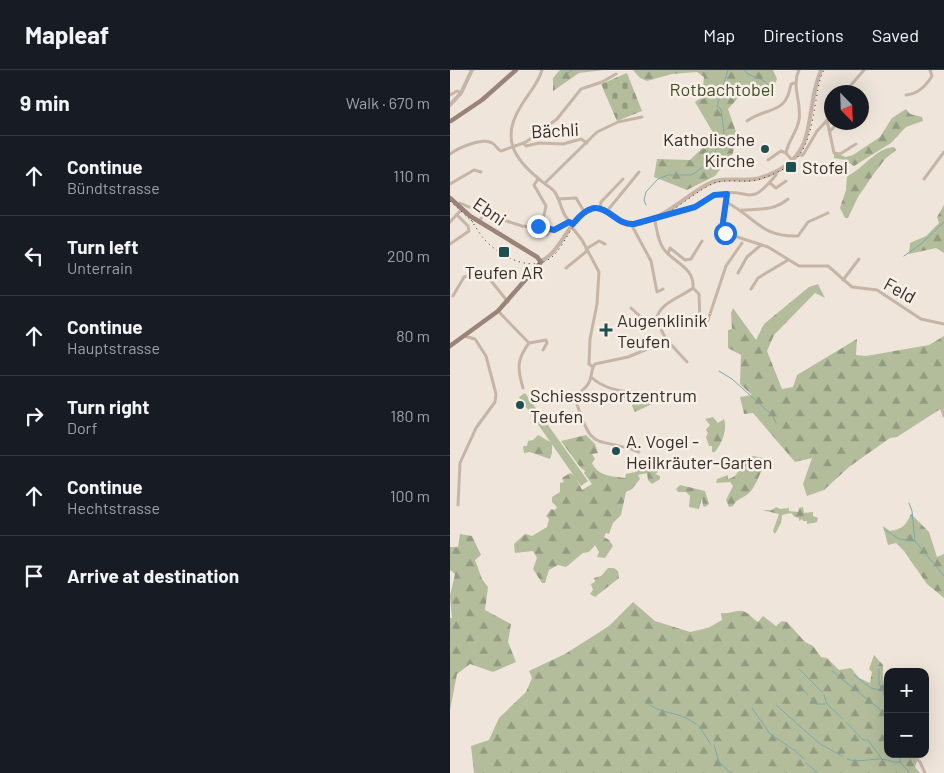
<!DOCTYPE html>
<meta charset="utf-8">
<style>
body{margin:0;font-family:Barlow,sans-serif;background:#242831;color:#f1f3f6}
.controls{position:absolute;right:15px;bottom:15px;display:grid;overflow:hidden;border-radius:10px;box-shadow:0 5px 20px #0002}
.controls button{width:45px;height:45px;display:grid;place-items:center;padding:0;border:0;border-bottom:1px solid #363941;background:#171b24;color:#f1f3f6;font:25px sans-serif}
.compass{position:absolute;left:374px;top:15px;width:45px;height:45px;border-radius:50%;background:#171b24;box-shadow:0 5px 20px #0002;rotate:157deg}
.stop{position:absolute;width:15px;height:15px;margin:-11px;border:4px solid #1a73e8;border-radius:50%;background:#fff}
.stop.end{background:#1a73e8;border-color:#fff;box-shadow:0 1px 5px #0008}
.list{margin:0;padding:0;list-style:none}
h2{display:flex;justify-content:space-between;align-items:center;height:65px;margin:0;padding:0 20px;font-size:21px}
h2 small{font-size:16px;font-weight:400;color:#9ea1a6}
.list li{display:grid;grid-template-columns:32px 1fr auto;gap:15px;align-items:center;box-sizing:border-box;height:80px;padding:0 20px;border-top:1px solid #363941}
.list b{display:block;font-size:19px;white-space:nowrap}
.list p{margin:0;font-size:16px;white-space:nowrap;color:#9ea1a6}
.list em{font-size:16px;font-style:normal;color:#9ea1a6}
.icon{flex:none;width:28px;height:28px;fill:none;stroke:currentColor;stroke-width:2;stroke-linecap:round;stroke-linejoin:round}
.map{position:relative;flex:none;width:494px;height:703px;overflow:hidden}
header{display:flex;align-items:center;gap:30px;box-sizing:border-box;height:70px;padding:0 25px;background:#171b24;border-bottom:1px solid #363941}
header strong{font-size:24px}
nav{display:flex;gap:28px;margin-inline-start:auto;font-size:18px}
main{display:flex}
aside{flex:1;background:#171b24}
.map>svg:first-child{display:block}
.forest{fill:url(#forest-firs)}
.cemetery{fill:url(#cemetery-stones)}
.pitch{fill:#b3bd9c}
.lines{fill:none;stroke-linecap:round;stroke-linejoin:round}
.stream{stroke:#7ca9aa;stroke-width:1}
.minor{stroke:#c6b5a7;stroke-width:3}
.tertiary{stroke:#c6b5a7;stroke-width:4}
.secondary{stroke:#9a8479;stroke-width:4.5}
.rail{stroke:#342b27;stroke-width:1;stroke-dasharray:1 4;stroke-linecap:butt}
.route{stroke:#1a73e8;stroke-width:6}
.poi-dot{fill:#204f52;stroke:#f8efe6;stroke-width:2}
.labels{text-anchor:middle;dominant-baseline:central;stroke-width:5;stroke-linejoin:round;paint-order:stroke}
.park-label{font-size:18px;fill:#44502d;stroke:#f8efe6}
.street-label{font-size:18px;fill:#342b27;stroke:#f8efe6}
.poi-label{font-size:18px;fill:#342b27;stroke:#f8efe6;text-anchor:start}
</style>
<header>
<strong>Mapleaf</strong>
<nav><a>Map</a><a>Directions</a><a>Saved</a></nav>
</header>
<main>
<aside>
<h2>9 min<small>Walk · 670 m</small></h2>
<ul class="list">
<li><svg class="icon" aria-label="ahead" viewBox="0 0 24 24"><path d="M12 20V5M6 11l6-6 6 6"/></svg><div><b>Continue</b><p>Bündtstrasse</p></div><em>110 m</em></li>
<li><svg class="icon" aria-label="left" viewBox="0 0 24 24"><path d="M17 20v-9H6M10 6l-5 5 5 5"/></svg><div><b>Turn left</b><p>Unterrain</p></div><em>200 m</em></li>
<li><svg class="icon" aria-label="ahead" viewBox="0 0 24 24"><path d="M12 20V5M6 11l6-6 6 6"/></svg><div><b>Continue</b><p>Hauptstrasse</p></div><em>80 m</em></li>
<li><svg class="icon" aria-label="right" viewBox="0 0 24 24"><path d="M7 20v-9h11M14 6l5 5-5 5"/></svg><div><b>Turn right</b><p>Dorf</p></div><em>180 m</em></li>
<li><svg class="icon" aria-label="ahead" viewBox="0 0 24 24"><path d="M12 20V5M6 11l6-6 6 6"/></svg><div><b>Continue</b><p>Hechtstrasse</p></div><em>100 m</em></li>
<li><svg class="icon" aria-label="arrive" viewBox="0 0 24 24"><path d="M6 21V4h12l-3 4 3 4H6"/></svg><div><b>Arrive at destination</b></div></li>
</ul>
</aside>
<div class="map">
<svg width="494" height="703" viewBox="0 0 494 703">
<defs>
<pattern id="forest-firs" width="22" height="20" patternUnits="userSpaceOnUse" patternTransform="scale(1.25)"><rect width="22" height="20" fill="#b3bd9c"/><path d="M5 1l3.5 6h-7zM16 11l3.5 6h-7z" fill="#929a7f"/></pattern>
<pattern id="cemetery-stones" width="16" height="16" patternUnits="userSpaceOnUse" patternTransform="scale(1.25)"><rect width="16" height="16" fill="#b3bd9c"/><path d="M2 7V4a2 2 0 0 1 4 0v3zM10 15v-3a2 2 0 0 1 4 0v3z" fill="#929a7f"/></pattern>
</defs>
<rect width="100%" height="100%" fill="#efe5da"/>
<g class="forest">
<polygon points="110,0 154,0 129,3 103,21 103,8"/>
<polygon points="183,0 323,0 327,9 320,27 297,18 278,39 286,62 283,83 265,106 237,120 204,107 207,89 240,90 265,66 245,32 252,27 254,7 247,2 222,4 197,11 190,8"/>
<polygon points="456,39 460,44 472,47 473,51 456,57 441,73 404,96 395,90 384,88 384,83 396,87 403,85 430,67 442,48"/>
<path d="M444,77L446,80L435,89L423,105L408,127L398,148H395L390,138L396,120L397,106C414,99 425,78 444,77Z"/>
<polygon points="494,135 494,183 486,178 459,184 460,173 476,166 489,153 487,147"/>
<polygon points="368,214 375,228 365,223 324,265 317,281 332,319 343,317 347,305 407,269 406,285 416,286 479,275 494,266 494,340 492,338 447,367 440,368 399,397 374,420 357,426 353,414 362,388 345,392 303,343 294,344 290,327 302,325 290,314 291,285 278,278 278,260 282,259 281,243 283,238 306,270 314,254 359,217"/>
<polygon points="169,321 202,322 202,334 185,342 182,336 184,326 168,329"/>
<path d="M263,347L268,353L274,349C278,361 271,374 265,382H262V376H259L256,367L258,363L256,360L260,355L255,349Z"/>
<polygon points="88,365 102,373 102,383 100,389 80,382 74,383 73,376 77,376 78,371 83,370"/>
<path d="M136,365L145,374L148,383L142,384L145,389L142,393C149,407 162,406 175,408L176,404L185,402L187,395L185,392L187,389L194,394L196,400L202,393H207L208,402L205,404L210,406V409L202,414L198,410L197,403L188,405L190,409L182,419L176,422L171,445L163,453L159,464L156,463L154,467L159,470L163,476L155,488L147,487L149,482L145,475L139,482L133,483L116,497L108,495L99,500L95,513H92L83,499L87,488L83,481L65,483L64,474L75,464L82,466L97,457L99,449L96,446L101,439L105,440L107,437L102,432V427L110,422V413L114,412L112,408L120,403L125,406L132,420L142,414L134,403L135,401L130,397L111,371Z"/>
<path d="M303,386L314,388L316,392C310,402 308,412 301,421C295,428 287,428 283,436L279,437L276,430L283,416L280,412L266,413L267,409L278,405V409C288,407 287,401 292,394C294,391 300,388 303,386Z"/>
<polygon points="230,415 255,421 259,434 255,437 253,436 252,428 249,439 239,437 240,426 236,422 228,422 226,419"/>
<polygon points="326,437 330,439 339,438 339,441 348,442 349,438 353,437 354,443 363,442 363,446 368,448 367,452 357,454 357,451 353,451 352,449 349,451 349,448 345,447 341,443 332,445 331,453 325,464 323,461 329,444 312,440 322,440"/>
<path d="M461,444L479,462L487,487L494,484V528L477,514L454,481L446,473L438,475L433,456L440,461C453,459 456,455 461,444Z"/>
<polygon points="10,464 22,466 31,485 25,490 32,509 38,517 35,540 61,554 58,572 66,592 43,602 20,594 7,604 0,640 0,548 2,548 0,526 5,504 0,500 0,477 8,477"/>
<polygon points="158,498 164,498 168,501 169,508 145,527 140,524 143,520 141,514 145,512 144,508 151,506"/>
<path d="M183,532L205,551L240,562L258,558L272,550L271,543C279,545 288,538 295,542C300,544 303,549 308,552L313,546L326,556L332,551L337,552L355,572L363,576L371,587L377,588L389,600L401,598L409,608L420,613L422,602L419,599L424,585L433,595V609L438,621V684H462L467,691L465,697L470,703H24L21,676L39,670L49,648L76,622L82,608L79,601L115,584L159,556Z"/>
</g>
<polygon class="cemetery" points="177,3 192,41 167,51 151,14"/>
<polygon class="pitch" points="75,323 138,411 131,416 69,327"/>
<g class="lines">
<g class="stream">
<path d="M294,0C301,10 318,6 320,20"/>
<polyline points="116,4 122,0"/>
<polyline points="196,135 194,130 196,122 208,109 218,105 242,105 261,91 274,62 271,39 267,36 278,0"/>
<polyline points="454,186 471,174 494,152"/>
<polyline points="269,301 282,309 323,346 326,353"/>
<polyline points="459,433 462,441 465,471"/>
<polyline points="434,459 449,469 465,471 494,506"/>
<polyline points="349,599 372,622"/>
<polyline points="429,599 429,613 438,634"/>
<polyline points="382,601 438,646"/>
<polyline points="404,605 421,618 430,620"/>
<polyline points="351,617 358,625"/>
<polyline points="374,625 377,634 393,649"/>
<polyline points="361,628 366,634 375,634"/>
<path d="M195,631C210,646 229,640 246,654"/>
<polyline points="326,635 370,674 392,686"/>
<polyline points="302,638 320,664 344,680 354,689"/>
<polyline points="396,652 413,670 418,670 432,689"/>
<polyline points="249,656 260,673"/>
<polyline points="264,675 269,692 281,703"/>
<polyline points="450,684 450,692 460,703"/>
<path d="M397,689C407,693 419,689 430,689C438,689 442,693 450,692"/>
<polyline points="356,693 368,703"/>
</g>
<g class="minor">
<path d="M92,0C88,14 78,24 71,36C51,67 63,88 89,109C93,113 99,116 104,121C112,131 111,147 123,154"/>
<polyline points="395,22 414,0"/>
<polyline points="0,25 7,21 11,23"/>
<path d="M456,25C467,24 476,16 482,6L480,0"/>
<polyline points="377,50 384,83 390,84 406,74"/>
<path d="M297,51C319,36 336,45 341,14L345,13"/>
<polyline points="380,61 389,52"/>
<polyline points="74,74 76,76 89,73 113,74 131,69 137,73"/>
<path d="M0,84C8,78 33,67 42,73C46,75 47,79 51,81L76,72L107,49L131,19L152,12L166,4"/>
<polyline points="348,85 353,85 367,61 382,45"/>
<polyline points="318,90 331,81 336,83"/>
<path d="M342,90L336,83C338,71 347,62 349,50C352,33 341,16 349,0"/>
<polyline points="88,109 84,115 96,136 92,154 93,164 97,165 102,159"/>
<polyline points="474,109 494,82"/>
<polyline points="95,113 147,62 168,52 192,47"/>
<polyline points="320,113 326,118 336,111"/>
<polyline points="0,114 24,100 31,102"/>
<polyline points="277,124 272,159 275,163 318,177 349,196 378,196 402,217 427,220 471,249 494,254"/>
<polyline points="108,129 126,128 135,143"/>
<path d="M276,132C307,148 310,167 348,166L358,152L378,143"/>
<polyline points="10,133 35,144"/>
<polyline points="150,138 151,132 173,109"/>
<polyline points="158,140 189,102"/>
<path d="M292,140C309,139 324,141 338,129"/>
<path d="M208,146L211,148C223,142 237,142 248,136C256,132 260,126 268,124C302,116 296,141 326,105V102"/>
<polyline points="29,151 35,144 72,156 104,160 119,151"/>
<polyline points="0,152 12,139"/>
<polyline points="181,154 201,191 207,222 213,219"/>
<polyline points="121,156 132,170 149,202 147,234 140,269 139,294 143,297"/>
<polyline points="0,174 19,161 18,156 7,145"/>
<polyline points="136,179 149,171 155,174"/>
<polyline points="218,184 220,178 235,190 241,189 252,171"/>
<polyline points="116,198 137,181"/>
<polyline points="288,203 297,187 311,175"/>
<polyline points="393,210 409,189"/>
<polyline points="243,218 249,224 250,249 256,252 258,250 276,196 292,173"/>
<polyline points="301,219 308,208 338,190"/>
<polyline points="3,226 14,207 28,202 38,207 58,232"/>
<polyline points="181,238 193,249 206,250"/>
<path d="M48,241L79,273C67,289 67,298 73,318"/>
<polyline points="216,269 237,292"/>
<polyline points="79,273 96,270 97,273 93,280"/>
<path d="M141,307C154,319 171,322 187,322"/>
<polyline points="491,337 494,346"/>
<path d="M189,382C145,365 143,385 126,331C127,322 134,321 138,314C143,307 140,300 145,294L178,287L212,273L216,269L206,250C210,232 230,228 243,218C245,197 222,192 213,178C207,169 207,158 204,147"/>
<polyline points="8,435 10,393 26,358 45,332 46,324 36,286 25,269 14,266"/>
<polyline points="463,684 470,692 475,703"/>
</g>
<g class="tertiary">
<polyline points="0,35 11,23 22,0"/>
<path d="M181,154C210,153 233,127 258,114C274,105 292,113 310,108C372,89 352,46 371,0"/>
<path d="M91,191C114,182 123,132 153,139C163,141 169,152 179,154"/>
</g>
<g class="secondary">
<polyline points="1,51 32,30 66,0"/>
<polyline points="0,128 20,146 87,187 91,192 48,241 0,276"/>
<polyline points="179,154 181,154"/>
</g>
<g class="rail">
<polyline points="0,131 25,154"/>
<path d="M21,150C26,157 30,165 36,171C51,187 85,205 104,185C118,171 122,147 144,141C160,136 166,156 181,156C211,156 238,125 264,113C279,108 295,114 310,109C355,95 359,73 366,30C368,20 369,9 374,0"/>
</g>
</g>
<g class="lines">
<path class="route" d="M88,156L104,160L119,152L123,154C152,117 160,156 184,154L245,137L264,125L277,124L272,159L275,163"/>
</g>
<g class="poi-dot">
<circle cx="315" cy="79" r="5"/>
<rect x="335" y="91" width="12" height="12" rx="2.5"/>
<rect x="48" y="176" width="12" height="12" rx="2.5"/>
<path d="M153.5 252.5h5v5h5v5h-5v5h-5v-5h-5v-5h5z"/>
<circle cx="70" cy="335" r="5"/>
<circle cx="166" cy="381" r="5"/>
</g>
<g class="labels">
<g class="park-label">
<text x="272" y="19">Rotbachtobel</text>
</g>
<g class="street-label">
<text transform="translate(105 60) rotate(-3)">Bächli</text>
<text transform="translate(40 141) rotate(34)">Ebni</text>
<text transform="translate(450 220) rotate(29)">Feld</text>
</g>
<g class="poi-label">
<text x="305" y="69" text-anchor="end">Katholische<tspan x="305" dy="21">Kirche</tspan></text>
<text x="352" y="97">Stofel</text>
<text x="54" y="202" text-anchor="middle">Teufen AR</text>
<text x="167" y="250">Augenklinik<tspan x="167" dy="21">Teufen</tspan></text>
<text x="80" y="325">Schiesssportzentrum<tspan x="80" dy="21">Teufen</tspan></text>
<text x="176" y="371">A. Vogel -<tspan x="176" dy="21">Heilkräuter-Garten</tspan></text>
</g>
</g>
</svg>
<div class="controls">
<button>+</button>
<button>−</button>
</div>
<svg class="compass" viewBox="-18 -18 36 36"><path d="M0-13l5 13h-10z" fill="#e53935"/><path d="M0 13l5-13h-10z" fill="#9ea1a6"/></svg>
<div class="stop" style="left:275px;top:163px"></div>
<div class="stop end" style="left:88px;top:156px"></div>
</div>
</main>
